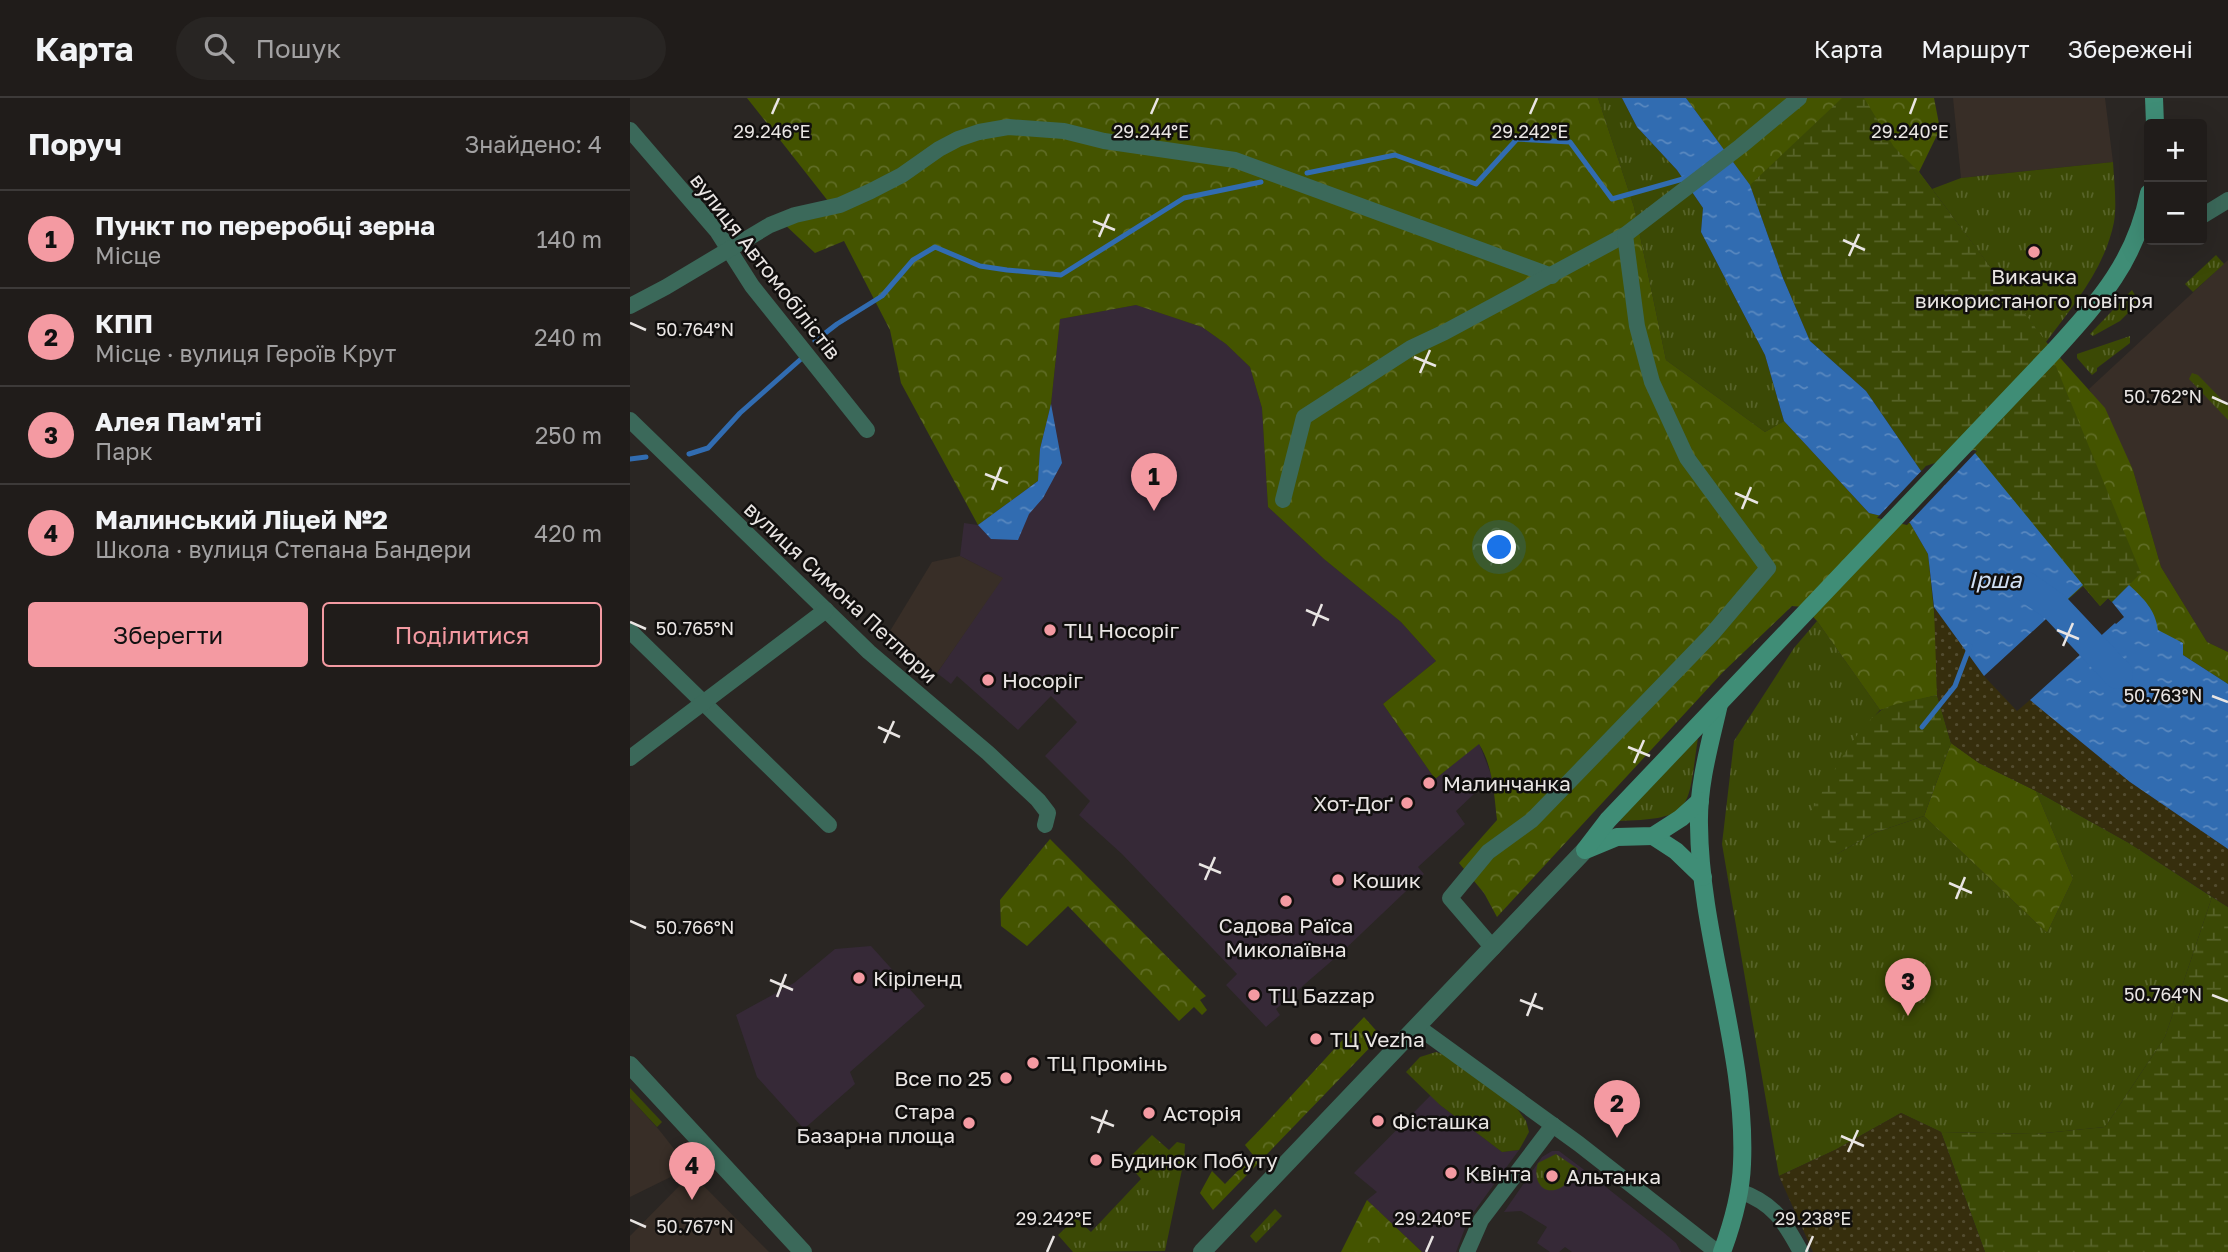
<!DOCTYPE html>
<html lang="uk">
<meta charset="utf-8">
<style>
body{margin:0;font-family:"Golos Text",sans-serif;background:#282523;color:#f1f3f6}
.controls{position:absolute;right:21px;top:21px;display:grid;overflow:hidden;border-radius:7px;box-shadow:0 7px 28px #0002}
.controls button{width:63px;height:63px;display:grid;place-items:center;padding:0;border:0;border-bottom:2px solid #3d3a39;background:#201c1a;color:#f1f3f6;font:35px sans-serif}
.you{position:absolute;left:870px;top:450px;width:24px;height:24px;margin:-18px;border:5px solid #fff;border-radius:50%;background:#1a73e8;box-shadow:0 0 0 10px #1a73e833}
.badge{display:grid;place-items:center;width:46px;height:46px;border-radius:50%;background:#f49aa2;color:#111;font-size:23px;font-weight:700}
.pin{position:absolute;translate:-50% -58px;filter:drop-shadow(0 2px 4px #0008)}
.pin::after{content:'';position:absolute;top:37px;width:24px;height:21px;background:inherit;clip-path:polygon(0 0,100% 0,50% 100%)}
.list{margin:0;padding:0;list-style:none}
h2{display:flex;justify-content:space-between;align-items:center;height:91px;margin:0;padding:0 28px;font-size:30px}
h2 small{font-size:23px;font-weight:400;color:#a2a1a2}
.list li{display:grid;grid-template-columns:46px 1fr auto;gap:21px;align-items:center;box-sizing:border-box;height:98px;padding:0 28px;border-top:2px solid #3d3a39}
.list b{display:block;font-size:26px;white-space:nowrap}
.list p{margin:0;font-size:23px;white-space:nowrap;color:#a2a1a2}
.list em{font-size:23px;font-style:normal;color:#a2a1a2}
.actions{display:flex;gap:14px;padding:21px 28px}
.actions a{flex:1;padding:16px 0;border:2px solid #f49aa2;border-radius:7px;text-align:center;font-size:24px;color:#f49aa2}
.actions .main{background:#f49aa2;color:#111}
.icon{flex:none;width:38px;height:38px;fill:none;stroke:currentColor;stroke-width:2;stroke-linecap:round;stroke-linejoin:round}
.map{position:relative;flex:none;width:1598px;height:1154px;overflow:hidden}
header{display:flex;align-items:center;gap:42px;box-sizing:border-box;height:98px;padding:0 35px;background:#201c1a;border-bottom:2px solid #3d3a39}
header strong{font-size:33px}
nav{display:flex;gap:38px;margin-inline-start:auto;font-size:24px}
.search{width:490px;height:63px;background:#282523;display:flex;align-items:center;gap:18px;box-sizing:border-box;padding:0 24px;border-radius:38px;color:#a2a1a2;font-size:26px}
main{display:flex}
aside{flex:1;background:#201c1a}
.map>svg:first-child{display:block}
.commercial{fill:#362937}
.built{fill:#382e27}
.grass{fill:url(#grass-tufts)}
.forest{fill:url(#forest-crowns)}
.wetland{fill:url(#wetland-marsh)}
.sand{fill:url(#sand-dots)}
.water{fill:url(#water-ripples)}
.pier{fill:#2a2623}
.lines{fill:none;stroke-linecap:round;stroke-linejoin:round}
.stream{stroke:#316cb1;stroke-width:5}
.river{stroke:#316cb1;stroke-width:30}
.minor{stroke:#3b695a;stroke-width:16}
.tertiary{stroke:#3b695a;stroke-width:18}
.secondary{stroke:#3f8d76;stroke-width:18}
.ticks{fill:none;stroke:#e9e5e3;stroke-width:2.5}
.poi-dot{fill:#f49aa2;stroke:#110f0e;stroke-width:2.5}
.labels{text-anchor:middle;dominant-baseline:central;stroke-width:5;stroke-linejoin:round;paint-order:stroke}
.street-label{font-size:21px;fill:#e9e5e3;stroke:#110f0e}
.poi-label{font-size:21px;fill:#e9e5e3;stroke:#110f0e;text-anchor:start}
.water-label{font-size:23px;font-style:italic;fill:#d0dff3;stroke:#110f0e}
.ticks-label{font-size:18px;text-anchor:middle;fill:#e9e5e3;stroke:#110f0e;stroke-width:5;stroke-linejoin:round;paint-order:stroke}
</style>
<header>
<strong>Карта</strong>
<div class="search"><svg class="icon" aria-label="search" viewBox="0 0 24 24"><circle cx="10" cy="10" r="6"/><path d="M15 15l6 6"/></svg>Пошук</div>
<nav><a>Карта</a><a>Маршрут</a><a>Збережені</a></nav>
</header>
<main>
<aside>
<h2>Поруч<small>Знайдено: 4</small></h2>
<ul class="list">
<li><span class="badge">1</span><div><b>Пункт по переробці зерна</b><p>Місце</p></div><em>140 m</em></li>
<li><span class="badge">2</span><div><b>КПП</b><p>Місце · вулиця Героїв Крут</p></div><em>240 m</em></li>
<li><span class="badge">3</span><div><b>Алея Пам'яті</b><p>Парк</p></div><em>250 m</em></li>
<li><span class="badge">4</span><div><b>Малинський Ліцей №2</b><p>Школа · вулиця Степана Бандери</p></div><em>420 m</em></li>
</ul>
<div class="actions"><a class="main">Зберегти</a><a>Поділитися</a></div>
</aside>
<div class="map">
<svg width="1598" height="1154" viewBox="0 0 1598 1154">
<defs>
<pattern id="grass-tufts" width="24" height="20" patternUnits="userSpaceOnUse" patternTransform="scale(1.75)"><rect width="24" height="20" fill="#3b4905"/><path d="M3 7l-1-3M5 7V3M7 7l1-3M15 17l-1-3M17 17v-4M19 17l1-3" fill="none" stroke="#576329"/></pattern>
<pattern id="forest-crowns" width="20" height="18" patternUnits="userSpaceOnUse" patternTransform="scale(1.75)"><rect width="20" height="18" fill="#445400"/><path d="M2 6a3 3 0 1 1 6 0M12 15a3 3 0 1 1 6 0" fill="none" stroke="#5f6c25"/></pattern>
<pattern id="wetland-marsh" width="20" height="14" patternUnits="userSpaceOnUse" patternTransform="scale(1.75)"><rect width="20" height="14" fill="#3b4905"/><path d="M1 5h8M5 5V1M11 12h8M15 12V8" fill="none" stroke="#576329"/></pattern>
<pattern id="sand-dots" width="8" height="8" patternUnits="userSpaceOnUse" patternTransform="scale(1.75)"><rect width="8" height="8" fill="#362e0d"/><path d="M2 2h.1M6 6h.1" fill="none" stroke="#534c30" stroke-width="1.8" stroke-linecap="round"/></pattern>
<pattern id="water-ripples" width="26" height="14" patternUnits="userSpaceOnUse" patternTransform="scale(1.75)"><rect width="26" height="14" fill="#316cb1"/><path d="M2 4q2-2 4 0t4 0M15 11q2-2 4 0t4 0" fill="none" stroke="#5988bf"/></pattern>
</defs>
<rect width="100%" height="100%" fill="#2a2623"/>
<g class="commercial">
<polygon points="506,207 572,229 596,246 620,269 632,310 638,409 694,461 771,524 806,563 753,606 805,681 849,645 862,679 826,713 835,726 788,769 794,776 712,854 646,911 650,917 636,929 596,887 607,876 492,756 449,717 460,703 415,658 447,624 421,598 388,632 327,578 321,586 307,575 372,480 330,458 334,425 348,427 410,351 421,306 430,221"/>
<polygon points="241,848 295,908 220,974 225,986 174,1031 127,979 106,917 164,885 205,851"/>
<polygon points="801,997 810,1007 872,1054 889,1052 838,1122 826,1154 792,1154 737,1102 747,1094 724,1075"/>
<polygon points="922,1053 929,1053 953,1071 1033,1134 1046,1145 1051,1154 942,1154 935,1149 929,1154 920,1154 907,1145 917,1129 891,1113 874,1114 912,1059"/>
</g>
<g class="built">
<polygon points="1323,0 1475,0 1483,64 1331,80"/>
<polygon points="1598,162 1598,554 1577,544 1531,469 1503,372 1459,291"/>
<polygon points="330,458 373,480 307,575 257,538 302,464"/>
<polygon points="0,1000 30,1033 59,1070 0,1099"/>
<polygon points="61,1076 64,1078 139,1154 0,1154 0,1138"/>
</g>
<g class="grass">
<polygon points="968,0 992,0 1007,29 1047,72 1073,110 1071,134 1135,257 1154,323 1135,334 1036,262 1004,109"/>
<path d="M1483,64C1484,83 1487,106 1484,124C1475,170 1443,208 1416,244L1302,91L1331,80Z"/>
<polygon points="1586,157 1594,166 1563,194 1555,186"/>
<polygon points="1502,192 1509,204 1490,223 1463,238 1460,236"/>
<polygon points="1500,238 1500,245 1467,270 1467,273 1462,277 1447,260 1447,256"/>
<polygon points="1562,275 1568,277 1598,308 1598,322 1559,281"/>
<polygon points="1187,523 1250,612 1232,632 1207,756 1244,735 1294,718 1417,835 1443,781 1406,693 1499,745 1582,799 1535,939 1475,1029 1405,1036 1311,1034 1271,1015 1205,1052 1149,1078 1092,746 1104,643 1164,550"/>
<path d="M1068,640C1057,710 1066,721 988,723Z"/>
<polygon points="806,954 829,962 886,1009 896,1023 899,1034 889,1052 872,1054 810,1007 776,974 790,959"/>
<polygon points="0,990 32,1024 27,1029 0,1000"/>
<polygon points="522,1037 539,1052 547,1044 555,1046 554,1062 535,1153 443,1154 428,1137 446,1120 461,1134 511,1081 496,1063"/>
<path d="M926,1056L948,1071C943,1076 938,1085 932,1089C913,1100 902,1082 908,1065Z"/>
<polygon points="645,1111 652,1118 626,1145 620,1138"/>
</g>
<g class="forest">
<path d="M117,0H968L1004,109L1036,262L1135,334L1154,323L1239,415L1280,425L1298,456L1306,533L1307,597L1250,612L1187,523L1174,509L1162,508L1093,574L867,819L854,795L829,765L867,722C864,696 863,668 849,646L805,681L753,606L806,563L771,524L694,461L638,409L632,310L620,269L596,246L572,229L506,207L430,221L421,306L410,351L408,383L348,427L271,285L260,232L214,143L185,155L152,124L198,103Z"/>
<polygon points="1056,0 1304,0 1310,31 1289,74 1416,244 1475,310 1503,372 1531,469 1577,544 1598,554 1598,586 1553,557 1528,532 1499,487 1482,504 1478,500 1470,508 1453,488 1433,506 1405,477"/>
<polygon points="1321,645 1349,665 1406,693 1443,781 1417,835 1294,718"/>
<polygon points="420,741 576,898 570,902 577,912 572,917 564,909 549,923 438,808 397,848 371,828 370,802"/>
<path d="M734,919L751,938L583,1112L570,1095L582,1073L595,1086L623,1057L615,1047C656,1005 694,961 734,919Z"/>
<polygon points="737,1102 792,1154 711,1154"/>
</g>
<g class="wetland">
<polygon points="1212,0 1234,0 1264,49 1289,74 1416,244 1511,475 1482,504 1478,500 1470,508 1345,355 1291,373 1236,293 1180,243 1153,180 1120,87"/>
<path d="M1307,597L1321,645L1294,718L1244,735L1207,756L1181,714C1197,685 1223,634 1249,614C1259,605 1292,601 1307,597Z"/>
<polygon points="1582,799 1598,809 1598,1154 1355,1154 1311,1034 1405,1036 1475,1029 1535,939"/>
</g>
<g class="sand">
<polygon points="1304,509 1354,578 1387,613 1400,602 1500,684 1598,751 1598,809 1499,745 1406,693 1349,665 1321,645 1307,597"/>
<polygon points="1271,1015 1311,1034 1355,1154 1183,1154 1149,1078 1205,1052"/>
</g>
<g class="water">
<polygon points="992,0 1056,0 1120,87 1153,180 1180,243 1236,293 1291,373 1345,355 1453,487 1354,578 1304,509 1298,456 1280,425 1239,415 1154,323 1135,257 1071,134 1073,110 1047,72 1007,29"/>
<polygon points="421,306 432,365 413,400 399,416 388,442 361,441 348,427 408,383 410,351"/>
<path d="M1499,487C1514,501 1525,511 1528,532L1553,545V557L1598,586V751L1500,684L1400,602L1485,525L1486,526L1494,519L1482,504Z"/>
</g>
<polygon class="pier" points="1344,352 1347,353 1277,427 1247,420 1296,368"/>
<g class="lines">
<g class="stream">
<polyline points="677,75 765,57 846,86 887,41 940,44 982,101 1060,79"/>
<polyline points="185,243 207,226 252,198 283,162 305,149 350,168 377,172 431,177 554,100 631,84"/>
<polyline points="59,356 78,350 110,315 171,261"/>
<polyline points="0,361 16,359"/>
<polyline points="1292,629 1325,588 1340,548"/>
</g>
<polyline class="river" points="1395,488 1425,509 1488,576"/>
<g class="minor">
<polyline points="0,32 87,133 122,188 237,332"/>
<polyline points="1572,118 1598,102"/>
<polyline points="0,208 36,189 140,127 165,117 210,107 241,93 272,77 309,51 328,41 349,34 378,29 434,33 474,43 605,62 922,178"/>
<polyline points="0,322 239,554 358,655 408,702 418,715 415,727"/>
<polyline points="653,402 674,319 781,250 815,234 995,137 1111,48 1169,0"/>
<polyline points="0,533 199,727"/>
<polyline points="0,660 196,512"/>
<polyline points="863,850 820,800 858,754 902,722 1082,536 1138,470 1057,360 1022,284 1007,228 995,137"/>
<polyline points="788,929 949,1046 1087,1154"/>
<path d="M1109,1093C1144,1105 1154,1123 1171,1154"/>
<polyline points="837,1154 851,1122 923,1027"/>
</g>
<g class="tertiary">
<polyline points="0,967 173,1154"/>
<polyline points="572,1154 955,752"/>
</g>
<g class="secondary">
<polyline points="1524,0 1525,26"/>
<path d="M1089,606C1080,646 1068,686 1069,727C1070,839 1117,955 1112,1066C1111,1095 1102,1127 1092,1154"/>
<polyline points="1023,738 1046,753 1073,779"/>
<polyline points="958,751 987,739 1023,738 1051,720 1070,703"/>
<path d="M955,752L978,722L1424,253C1470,202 1505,164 1519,95"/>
</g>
</g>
<path class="ticks" d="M142,16L149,0M521,16L528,0M900,16L907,0M1280,16L1286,0M463,123L485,132M469,139L479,116M1213,142L1235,152M1219,158L1229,136M0,225L16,232M784,259L806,268M790,275L800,252M1582,299L1598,306M355,376L378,385M362,392L371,369M1105,395L1128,405M1112,411L1121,389M676,512L699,522M0,524L16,531M683,528L692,506M1427,532L1449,541M1433,548L1443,525M1582,598L1598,604M248,629L270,639M254,645L264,623M998,649L1020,658M1004,665L1014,642M569,766L591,775M575,782L585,759M1319,785L1342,795M1326,801L1335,779M0,823L16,830M140,882L163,892M1582,897L1598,903M147,899L156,876M890,902L913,911M897,918L906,895M461,1019L484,1028M468,1035L477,1012M1211,1038L1234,1048M1218,1054L1228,1032M0,1122L16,1129M417,1154L424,1138M796,1154L803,1138M1176,1154L1183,1138"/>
<g class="poi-dot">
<circle cx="1404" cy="154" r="7"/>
<circle cx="420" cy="532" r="7"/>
<circle cx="358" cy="582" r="7"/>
<circle cx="799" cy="685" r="7"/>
<circle cx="777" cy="705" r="7"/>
<circle cx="708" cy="782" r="7"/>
<circle cx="656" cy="803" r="7"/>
<circle cx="229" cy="880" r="7"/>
<circle cx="624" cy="897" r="7"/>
<circle cx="686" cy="941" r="7"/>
<circle cx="403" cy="965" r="7"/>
<circle cx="376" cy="980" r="7"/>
<circle cx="519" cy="1015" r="7"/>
<circle cx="748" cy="1023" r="7"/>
<circle cx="339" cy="1025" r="7"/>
<circle cx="466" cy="1062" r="7"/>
<circle cx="821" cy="1075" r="7"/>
<circle cx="922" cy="1078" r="7"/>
</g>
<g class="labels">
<g class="street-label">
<text transform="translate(136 168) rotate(52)">вулиця Автомобілістів</text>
<text transform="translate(211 494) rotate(43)">вулиця Симона Петлюри</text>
</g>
<g class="poi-label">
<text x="1404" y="178" text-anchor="middle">Викачка<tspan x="1404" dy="24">використаного повітря</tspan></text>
<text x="434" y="532">ТЦ Носоріг</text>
<text x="372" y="582">Носоріг</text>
<text x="813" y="685">Малинчанка</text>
<text x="763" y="705" text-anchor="end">Хот-Доґ</text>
<text x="722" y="782">Кошик</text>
<text x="656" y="827" text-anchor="middle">Садова Раїса<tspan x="656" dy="24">Миколаївна</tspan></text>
<text x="243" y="880">Кіріленд</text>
<text x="638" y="897">ТЦ Баzzар</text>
<text x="700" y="941">ТЦ Vezha</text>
<text x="417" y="965">ТЦ Промінь</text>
<text x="362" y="980" text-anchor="end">Все по 25</text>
<text x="325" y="1013" text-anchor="end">Стара<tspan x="325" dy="24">Базарна площа</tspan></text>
<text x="533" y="1015">Асторія</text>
<text x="762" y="1023">Фісташка</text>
<text x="480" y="1062">Будинок Побуту</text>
<text x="835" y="1075">Квінта</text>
<text x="936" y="1078">Альтанка</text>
</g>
<g class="water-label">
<text x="1365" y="481">Ірша</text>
</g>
</g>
<g class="ticks-label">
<text x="521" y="40">29.244°E</text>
<text x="900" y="40">29.242°E</text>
<text x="1280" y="40">29.240°E</text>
<text x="142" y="40">29.246°E</text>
<text x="65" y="238">50.764°N</text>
<text x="1533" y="305">50.762°N</text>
<text x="65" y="537">50.765°N</text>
<text x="1533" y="604">50.763°N</text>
<text x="65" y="836">50.766°N</text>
<text x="1533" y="903">50.764°N</text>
<text x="424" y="1127">29.242°E</text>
<text x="803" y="1127">29.240°E</text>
<text x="1183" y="1127">29.238°E</text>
<text x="65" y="1135">50.767°N</text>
</g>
</svg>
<div class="controls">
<button>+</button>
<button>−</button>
</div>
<div class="you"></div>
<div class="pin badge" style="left:524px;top:413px">1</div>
<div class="pin badge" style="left:987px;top:1040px">2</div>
<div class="pin badge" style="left:1278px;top:918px">3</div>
<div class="pin badge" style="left:62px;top:1102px">4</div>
</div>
</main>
